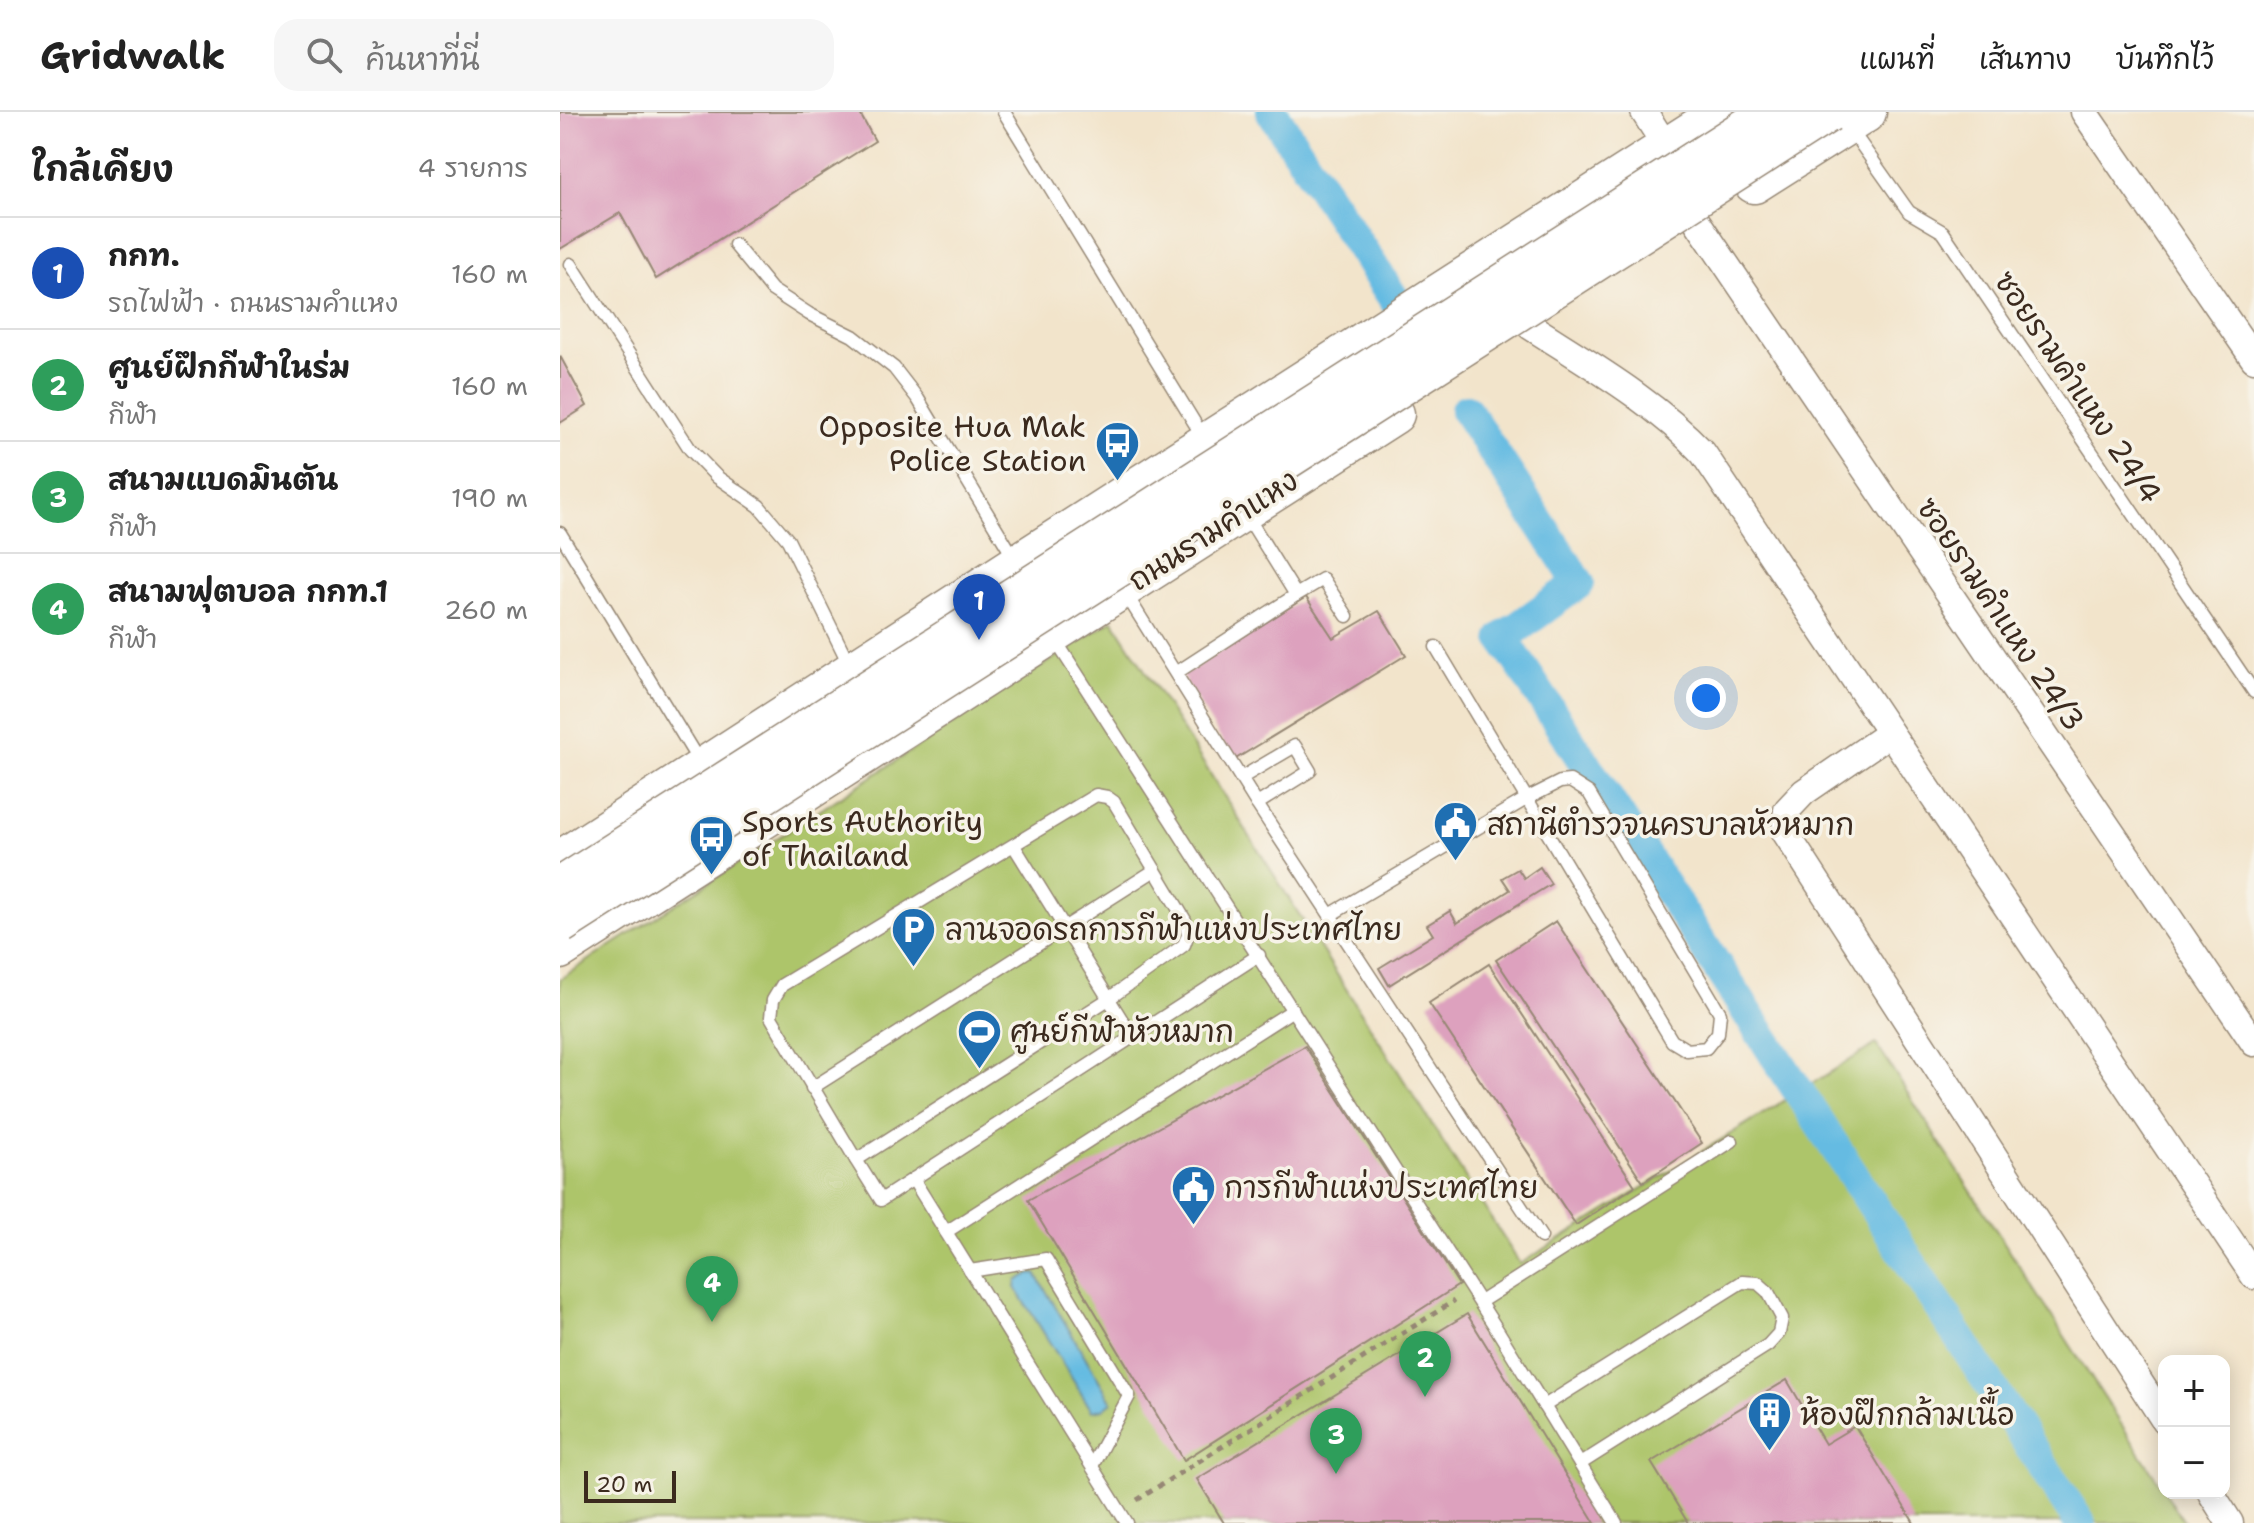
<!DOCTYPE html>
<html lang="th">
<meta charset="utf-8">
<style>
body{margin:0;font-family:"Shantell Sans","Playpen Sans Thai",sans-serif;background:#f6f6f6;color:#222}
.controls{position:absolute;right:24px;bottom:24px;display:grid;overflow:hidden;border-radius:16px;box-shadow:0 4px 20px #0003}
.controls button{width:72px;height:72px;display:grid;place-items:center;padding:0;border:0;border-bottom:2px solid #e0e0e0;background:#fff;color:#222;font:40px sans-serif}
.scale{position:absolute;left:24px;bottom:20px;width:92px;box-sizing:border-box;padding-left:8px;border:4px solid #3b2a1e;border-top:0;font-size:22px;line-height:28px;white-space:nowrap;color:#3b2a1e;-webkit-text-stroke:6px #f7f3e8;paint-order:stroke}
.you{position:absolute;left:1146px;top:586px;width:28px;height:28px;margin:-20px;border:6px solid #fff;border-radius:50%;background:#1a73e8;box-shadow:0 0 0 12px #1a73e833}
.badge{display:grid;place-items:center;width:52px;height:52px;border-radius:50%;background:#111827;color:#fff;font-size:26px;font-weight:700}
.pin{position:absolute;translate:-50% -66px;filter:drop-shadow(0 2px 4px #0008)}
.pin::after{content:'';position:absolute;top:42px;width:28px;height:24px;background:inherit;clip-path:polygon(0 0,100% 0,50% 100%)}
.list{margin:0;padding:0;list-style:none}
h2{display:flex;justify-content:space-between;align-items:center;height:104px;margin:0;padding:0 32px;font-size:34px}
h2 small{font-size:26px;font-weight:400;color:#767676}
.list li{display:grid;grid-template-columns:52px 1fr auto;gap:24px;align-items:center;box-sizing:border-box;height:112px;padding:0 32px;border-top:2px solid #e0e0e0}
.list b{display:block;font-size:30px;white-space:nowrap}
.list p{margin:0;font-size:26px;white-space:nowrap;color:#767676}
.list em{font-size:26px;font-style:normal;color:#767676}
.icon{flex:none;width:44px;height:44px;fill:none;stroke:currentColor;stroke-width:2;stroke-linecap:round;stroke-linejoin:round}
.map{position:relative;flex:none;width:1694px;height:1411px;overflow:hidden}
header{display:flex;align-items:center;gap:48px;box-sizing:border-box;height:112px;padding:0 40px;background:#fff;border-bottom:2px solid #e0e0e0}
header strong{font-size:38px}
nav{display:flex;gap:44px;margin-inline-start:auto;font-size:28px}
.search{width:560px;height:72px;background:#f6f6f6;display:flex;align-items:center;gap:20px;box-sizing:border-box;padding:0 28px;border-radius:24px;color:#767676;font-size:30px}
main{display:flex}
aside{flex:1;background:#fff}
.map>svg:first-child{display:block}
.green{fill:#adc56a;stroke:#747844;stroke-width:2}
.water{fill:#65bbe2;stroke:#507280;stroke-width:2}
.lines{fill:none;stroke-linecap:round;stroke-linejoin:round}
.canal{stroke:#65bbe2;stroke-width:32}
.building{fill:#dda1be}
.service-casing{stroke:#968774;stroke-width:15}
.minor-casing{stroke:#968774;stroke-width:29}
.primary-casing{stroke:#968774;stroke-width:43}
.path{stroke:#968774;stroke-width:5;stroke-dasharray:6 6;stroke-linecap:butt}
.service{stroke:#fff;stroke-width:12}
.minor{stroke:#fff;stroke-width:26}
.primary{stroke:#fff;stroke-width:40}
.primary-bridge-casing{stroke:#968774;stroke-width:43;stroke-linecap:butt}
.primary-bridge{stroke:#fff;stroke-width:40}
.labels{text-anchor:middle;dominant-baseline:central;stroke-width:7;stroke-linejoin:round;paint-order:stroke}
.street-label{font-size:30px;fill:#3b2a1e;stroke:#f7f3e8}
.poi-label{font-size:30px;fill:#3b2a1e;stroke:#f7f3e8;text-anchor:start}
</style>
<header>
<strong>Gridwalk</strong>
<div class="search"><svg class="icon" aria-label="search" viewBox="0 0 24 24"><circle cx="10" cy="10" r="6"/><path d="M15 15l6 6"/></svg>ค้นหาที่นี่</div>
<nav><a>แผนที่</a><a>เส้นทาง</a><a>บันทึกไว้</a></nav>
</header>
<main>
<aside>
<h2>ใกล้เคียง<small>4 รายการ</small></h2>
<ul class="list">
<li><span class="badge" style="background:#1a4fb4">1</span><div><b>กกท.</b><p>รถไฟฟ้า · ถนนรามคำแหง</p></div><em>160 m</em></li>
<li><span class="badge" style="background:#2e9e5b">2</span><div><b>ศูนย์ฝึกกีฬาในร่ม</b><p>กีฬา</p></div><em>160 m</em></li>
<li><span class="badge" style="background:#2e9e5b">3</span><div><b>สนามแบดมินตัน</b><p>กีฬา</p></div><em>190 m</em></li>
<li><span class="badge" style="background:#2e9e5b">4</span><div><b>สนามฟุตบอล กกท.1</b><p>กีฬา</p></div><em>260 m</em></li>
</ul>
</aside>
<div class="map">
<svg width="1694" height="1411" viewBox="0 0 1694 1411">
<rect width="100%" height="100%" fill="#f7f3e8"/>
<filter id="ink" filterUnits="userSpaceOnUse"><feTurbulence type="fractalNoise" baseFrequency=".0125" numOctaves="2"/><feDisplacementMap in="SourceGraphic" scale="16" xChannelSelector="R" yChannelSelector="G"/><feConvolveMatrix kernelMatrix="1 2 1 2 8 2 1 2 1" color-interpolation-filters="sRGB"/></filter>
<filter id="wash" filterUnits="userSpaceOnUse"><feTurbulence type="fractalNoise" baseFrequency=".006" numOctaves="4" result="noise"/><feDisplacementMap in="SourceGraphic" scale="32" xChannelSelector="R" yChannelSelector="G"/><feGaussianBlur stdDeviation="1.8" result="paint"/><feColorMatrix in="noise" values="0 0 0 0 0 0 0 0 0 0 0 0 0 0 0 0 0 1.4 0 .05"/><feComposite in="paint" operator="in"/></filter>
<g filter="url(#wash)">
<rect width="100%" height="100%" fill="#f2e4cb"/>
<polygon class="green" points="553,508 960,1152 1316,932 1625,1411 0,1411 0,867"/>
<polygon class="water" points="471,1161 476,1162 552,1290 543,1297 532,1299 456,1176 457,1169"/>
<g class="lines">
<g class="canal">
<polyline points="712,0 836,190"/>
<polyline points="906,298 1019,471 943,526 1520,1411"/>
</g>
</g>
<g id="blocks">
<g class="building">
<polygon points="0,0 299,0 315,29 96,167 60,101 0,137"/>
<polygon points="0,244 27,294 0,311"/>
<polygon points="746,485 773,526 819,499 846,543 674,648 622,564"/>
<polygon points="980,755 991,772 829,873 819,856 873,823 867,813 890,799 897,811 950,778 942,766 958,757 964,766"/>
<polygon points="996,809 1142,1031 1083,1070 936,848"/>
<polygon points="929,852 1075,1074 1016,1113 869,891"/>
<polygon points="745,934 899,1173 624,1348 468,1088"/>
<polygon points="907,1202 1035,1411 664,1411 637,1367"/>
<polygon points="1227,1268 1265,1332 1295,1314 1354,1411 1128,1411 1091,1350"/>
</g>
</g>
</g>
<g filter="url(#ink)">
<use href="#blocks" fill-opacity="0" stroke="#968774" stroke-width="2"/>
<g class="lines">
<defs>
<g id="service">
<polyline points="444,0 645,328"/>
<polyline points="1291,18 1349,100 1383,120 1694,580"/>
<polyline points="175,133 212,178 249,202 293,224 334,256 358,287 456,449"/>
<polyline points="11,152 130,337 157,365 199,394 228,428 291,556"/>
<polyline points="687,404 736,483 763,467 787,504"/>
<polyline points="0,421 140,651"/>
<polyline points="564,479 697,692 981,1125"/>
<polyline points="494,526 938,1219 1056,1411"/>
<polyline points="616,561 736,483"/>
<polyline points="681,666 735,634 750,659 697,692"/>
<polygon points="536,683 547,685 554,690 625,808 628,822 624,833 547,888 296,1048 211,905 213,888 222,873"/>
<polyline points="454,734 573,926"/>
<polyline points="770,803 966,687 1000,670 1010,669 1029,681 1160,901 1158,921 1146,936 1127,938 1112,929 876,535"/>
<polyline points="252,976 595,758"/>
<polyline points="296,1048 321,1088 699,843"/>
<polyline points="353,1067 567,1411"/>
<polyline points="386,1120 733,898"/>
<polyline points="410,1159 486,1147 569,1284 532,1354"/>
<polyline points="920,1190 1172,1029"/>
<polyline points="984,1294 1182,1170 1198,1171 1208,1180 1222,1206 1219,1221 1208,1233 1020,1352"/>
</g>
<g id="minor">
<polyline points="1084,0 1107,36"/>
<polyline points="1524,0 1694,247"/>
<polyline points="1136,108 1694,931"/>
<path d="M970,214C1029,252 1094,289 1143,341L1694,1164"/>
<polyline points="1330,621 1244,680 1227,698 1225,720 1604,1308"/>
<polyline points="1651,1381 1670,1411"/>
</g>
<g id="primary">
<polyline points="1194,71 1306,0"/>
<polyline points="0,749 458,452 1163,0"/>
<polyline points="0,837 834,302"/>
</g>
</defs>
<use href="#service" class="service-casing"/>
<use href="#minor" class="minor-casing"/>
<use href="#primary" class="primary-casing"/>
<polyline class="path" points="577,1388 894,1189"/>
<use href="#service" class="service"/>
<use href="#minor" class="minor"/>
<use href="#primary" class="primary"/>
<defs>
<g id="primary-bridge">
<polyline points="0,776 1212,0"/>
<polyline points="0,812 1268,0"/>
</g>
</defs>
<use href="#primary-bridge" class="primary-bridge-casing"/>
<use href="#primary-bridge" class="primary-bridge"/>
</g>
</g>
<defs>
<symbol id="bus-pin" viewBox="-11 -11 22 30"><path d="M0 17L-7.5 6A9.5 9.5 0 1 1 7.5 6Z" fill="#1f6fb2" stroke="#f7f3e8"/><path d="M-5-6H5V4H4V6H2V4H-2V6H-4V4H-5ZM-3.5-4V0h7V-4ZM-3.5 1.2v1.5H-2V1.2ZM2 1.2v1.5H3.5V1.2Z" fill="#fff"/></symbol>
<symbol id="civic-pin" viewBox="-11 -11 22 30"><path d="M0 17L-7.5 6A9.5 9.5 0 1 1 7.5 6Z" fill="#1f6fb2" stroke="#f7f3e8"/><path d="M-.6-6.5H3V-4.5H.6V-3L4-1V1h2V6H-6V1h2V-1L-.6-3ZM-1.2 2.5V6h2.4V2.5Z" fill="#fff"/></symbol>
<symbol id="parking-pin" viewBox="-11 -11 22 30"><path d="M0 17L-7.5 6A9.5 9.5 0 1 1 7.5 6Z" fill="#1f6fb2" stroke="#f7f3e8"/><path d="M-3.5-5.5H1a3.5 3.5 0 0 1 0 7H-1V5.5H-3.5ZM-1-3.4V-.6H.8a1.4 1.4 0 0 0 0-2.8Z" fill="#fff"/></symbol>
<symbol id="stadium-pin" viewBox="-11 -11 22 30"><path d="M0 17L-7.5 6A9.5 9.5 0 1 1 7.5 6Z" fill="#1f6fb2" stroke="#f7f3e8"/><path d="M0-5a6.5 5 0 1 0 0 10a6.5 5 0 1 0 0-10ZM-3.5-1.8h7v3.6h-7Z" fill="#fff"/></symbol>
<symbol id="building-pin" viewBox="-11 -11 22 30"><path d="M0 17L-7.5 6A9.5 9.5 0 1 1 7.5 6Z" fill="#1f6fb2" stroke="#f7f3e8"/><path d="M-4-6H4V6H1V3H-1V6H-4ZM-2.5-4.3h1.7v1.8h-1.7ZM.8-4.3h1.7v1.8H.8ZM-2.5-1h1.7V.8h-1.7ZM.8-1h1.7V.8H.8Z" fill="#fff"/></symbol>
</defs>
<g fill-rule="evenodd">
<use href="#bus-pin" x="532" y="306" width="51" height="69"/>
<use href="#civic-pin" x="870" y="686" width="51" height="69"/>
<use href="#bus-pin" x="126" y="700" width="51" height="69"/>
<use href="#parking-pin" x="328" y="792" width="51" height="69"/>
<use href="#stadium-pin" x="394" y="894" width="51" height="69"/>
<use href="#civic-pin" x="608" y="1050" width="51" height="69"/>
<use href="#building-pin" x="1184" y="1276" width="51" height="69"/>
</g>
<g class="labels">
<g class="street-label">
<text transform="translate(1518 275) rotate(56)">ซอยรามคำแหง 24/4</text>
<text transform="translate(653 418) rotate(-33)">ถนนรามคำแหง</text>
<text transform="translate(1441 502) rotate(56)">ซอยรามคำแหง 24/3</text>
</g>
<g class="poi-label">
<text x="526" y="314" text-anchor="end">Opposite Hua Mak<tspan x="526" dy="34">Police Station</tspan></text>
<text x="182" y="709">Sports Authority<tspan x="182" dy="34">of Thailand</tspan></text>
<text x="927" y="712">สถานีตำรวจนครบาลหัวหมาก</text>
<text x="385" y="817">ลานจอดรถการกีฬาแห่งประเทศไทย</text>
<text x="450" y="919">ศูนย์กีฬาหัวหมาก</text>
<text x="664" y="1075">การกีฬาแห่งประเทศไทย</text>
<text x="1240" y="1302">ห้องฝึกกล้ามเนื้อ</text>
</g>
</g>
</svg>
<div class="controls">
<button>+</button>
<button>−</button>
</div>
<div class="scale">20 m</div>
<div class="you"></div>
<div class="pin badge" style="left:419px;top:528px;background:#1a4fb4">1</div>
<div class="pin badge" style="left:865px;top:1285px;background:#2e9e5b">2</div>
<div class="pin badge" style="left:776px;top:1362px;background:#2e9e5b">3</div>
<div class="pin badge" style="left:152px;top:1210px;background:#2e9e5b">4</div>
</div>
</main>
